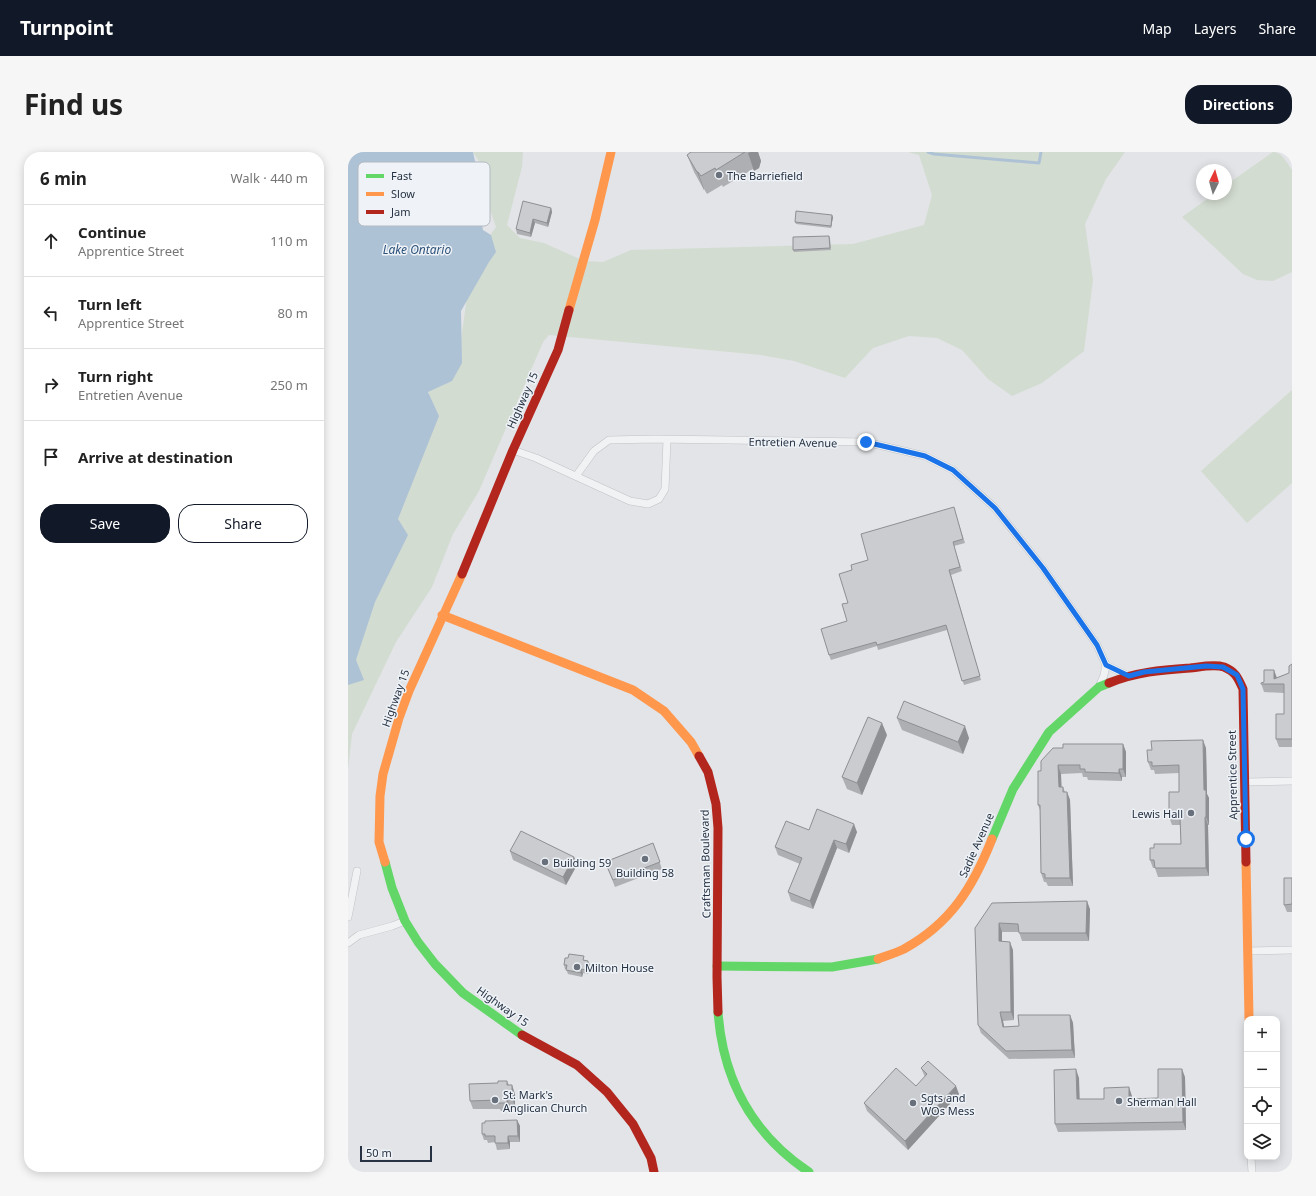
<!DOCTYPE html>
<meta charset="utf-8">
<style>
body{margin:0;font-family:"Noto Sans",sans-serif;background:#f6f6f6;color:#222}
.controls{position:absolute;right:12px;bottom:12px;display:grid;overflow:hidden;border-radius:8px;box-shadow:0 2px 10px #0003}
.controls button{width:36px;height:36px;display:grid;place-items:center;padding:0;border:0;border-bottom:1px solid #e0e0e0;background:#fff;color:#222;font:20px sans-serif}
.compass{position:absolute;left:848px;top:12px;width:36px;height:36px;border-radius:50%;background:#fff;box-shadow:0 2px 10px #0003;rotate:5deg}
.scale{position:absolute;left:12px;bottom:10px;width:72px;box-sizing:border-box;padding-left:4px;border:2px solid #263243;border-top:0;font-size:11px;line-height:14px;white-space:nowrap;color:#263243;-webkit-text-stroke:3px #eff3f7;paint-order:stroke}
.stop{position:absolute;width:12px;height:12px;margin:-9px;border:3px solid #1a73e8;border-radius:50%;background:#fff}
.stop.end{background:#1a73e8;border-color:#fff;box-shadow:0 1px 4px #0008}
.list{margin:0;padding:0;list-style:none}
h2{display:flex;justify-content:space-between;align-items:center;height:52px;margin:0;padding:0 16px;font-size:17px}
h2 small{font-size:13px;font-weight:400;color:#767676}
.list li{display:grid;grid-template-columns:26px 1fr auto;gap:12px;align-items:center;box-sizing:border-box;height:72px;padding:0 16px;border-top:1px solid #e0e0e0}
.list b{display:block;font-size:15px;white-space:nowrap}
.list p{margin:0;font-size:13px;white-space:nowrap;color:#767676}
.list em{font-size:13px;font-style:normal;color:#767676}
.actions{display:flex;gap:8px;padding:12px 16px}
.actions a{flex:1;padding:9px 0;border:1px solid #111827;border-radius:16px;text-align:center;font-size:14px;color:#111827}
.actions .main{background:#111827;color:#fff}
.icon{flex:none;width:22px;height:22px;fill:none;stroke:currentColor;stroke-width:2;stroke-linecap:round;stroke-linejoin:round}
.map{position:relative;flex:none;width:944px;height:1020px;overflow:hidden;border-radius:16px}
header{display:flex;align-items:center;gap:24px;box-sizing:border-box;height:56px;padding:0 20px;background:#111827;color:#fff}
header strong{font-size:19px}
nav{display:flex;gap:22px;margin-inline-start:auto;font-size:14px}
.intro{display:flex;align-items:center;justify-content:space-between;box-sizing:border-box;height:96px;padding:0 24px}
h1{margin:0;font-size:28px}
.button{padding:10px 18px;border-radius:16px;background:#111827;color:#fff;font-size:14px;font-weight:700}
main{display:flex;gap:24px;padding:0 24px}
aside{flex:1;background:#fff;border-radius:16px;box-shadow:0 2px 10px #0003}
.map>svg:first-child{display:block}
.green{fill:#d3dcd1}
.water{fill:#aec2d5}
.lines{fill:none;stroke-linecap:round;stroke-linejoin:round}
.stream{stroke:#aec2d5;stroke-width:3}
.street-casing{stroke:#c0c2c5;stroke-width:8}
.street{stroke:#f1f2f4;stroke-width:7}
.fast{stroke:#63d668;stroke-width:9}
.slow{stroke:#ff974d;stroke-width:9}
.jam{stroke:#b3261e;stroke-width:9}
.wall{fill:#aeafb3}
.shaded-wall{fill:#8d8f92}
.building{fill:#caccd0;stroke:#8d8f92}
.route{stroke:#1a73e8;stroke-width:5}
.poi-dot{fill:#68707c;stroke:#eff3f7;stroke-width:1.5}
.labels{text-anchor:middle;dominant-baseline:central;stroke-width:3;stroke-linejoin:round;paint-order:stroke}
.poi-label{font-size:11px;fill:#263243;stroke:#eff3f7;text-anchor:start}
.street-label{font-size:11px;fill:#263243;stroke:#eff3f7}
.water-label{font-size:12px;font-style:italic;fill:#2c527b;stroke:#eff3f7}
.key{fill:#eff3f7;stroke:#b3b9c1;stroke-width:1}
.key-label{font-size:11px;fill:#263243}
</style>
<header>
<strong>Turnpoint</strong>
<nav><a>Map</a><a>Layers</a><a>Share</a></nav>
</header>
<div class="intro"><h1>Find us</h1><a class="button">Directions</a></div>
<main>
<aside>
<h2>6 min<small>Walk · 440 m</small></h2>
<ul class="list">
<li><svg class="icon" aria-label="ahead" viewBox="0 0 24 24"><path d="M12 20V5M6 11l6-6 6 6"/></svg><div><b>Continue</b><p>Apprentice Street</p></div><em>110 m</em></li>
<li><svg class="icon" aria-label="left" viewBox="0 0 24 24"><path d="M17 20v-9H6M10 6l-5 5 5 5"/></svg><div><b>Turn left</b><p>Apprentice Street</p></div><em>80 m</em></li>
<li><svg class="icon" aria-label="right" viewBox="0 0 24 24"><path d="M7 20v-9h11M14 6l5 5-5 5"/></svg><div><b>Turn right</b><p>Entretien Avenue</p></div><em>250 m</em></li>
<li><svg class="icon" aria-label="arrive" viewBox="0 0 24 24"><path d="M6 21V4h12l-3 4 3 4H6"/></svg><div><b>Arrive at destination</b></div></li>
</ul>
<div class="actions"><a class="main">Save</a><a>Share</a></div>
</aside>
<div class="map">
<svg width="944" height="1020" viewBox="0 0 944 1020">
<rect width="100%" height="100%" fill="#e2e4e7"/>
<g class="green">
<polygon points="125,0 175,0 174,15 159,73 172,86 196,91 236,109 255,110 283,98 505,92 576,73 584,43 571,3 560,0 777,0 758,27 737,72 745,128 736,199 694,231 664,244 640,227 614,198 589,186 561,184 525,196 497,226 446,209 413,203 201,183 195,190 131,339 105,382 84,435 48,490 4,582 0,617 0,499 73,275 84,227 112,195 121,131 136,92 148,75 135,38 136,17"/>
<path d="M925,0C934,0 939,11 944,18V120L925,129L909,128L895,122L834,65L866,42H878V33Z"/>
<polygon points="944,238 944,331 899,371 853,319"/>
</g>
<polygon class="water" points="0,0 125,0 131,27 132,62 135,78 143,83 148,100 141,110 113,159 114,211 104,229 80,240 91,264 50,367 60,383 27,450 8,508 16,528 0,533"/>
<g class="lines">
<polyline class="stream" points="580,0 586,2 691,11 693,0"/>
<defs>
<g id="street">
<polyline points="165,298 188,306 282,349 300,352 311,347 317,337 319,288"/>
<polyline points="228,324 246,299 261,288 307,287 518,290 577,304 605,318 647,356 695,416 749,493 758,513 756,523 751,535"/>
<polyline points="758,513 781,524"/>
<polyline points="897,630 944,629"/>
<polyline points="0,765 9,719"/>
<polyline points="0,791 11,783 44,774 57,769"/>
<polyline points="900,799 944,798"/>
<polyline points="903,1005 904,1020"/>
</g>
</defs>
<use href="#street" class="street-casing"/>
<use href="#street" class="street"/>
<g class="fast">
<polyline points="644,687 665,637 701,580 751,535 761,531"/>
<polyline points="37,710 44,736 57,769 70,790 87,812 115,841 174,883"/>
<polyline points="369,814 484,815 530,807"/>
<path d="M370,860C375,929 404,982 461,1020"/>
</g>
<g class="slow">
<polyline points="221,158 247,68 263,0"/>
<polyline points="94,463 285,538 316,559 343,590 351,604"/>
<polyline points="37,710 31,690 32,644 35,622 51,566 61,539 114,422"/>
<polyline points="898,710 901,867"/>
<path d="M530,807C538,804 548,801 556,797C603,771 625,735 644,687"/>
</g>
<g class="jam">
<polyline points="114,422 165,298 210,198 221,158"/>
<path d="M761,531C788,520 813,518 842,516C852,515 866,512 876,515C888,520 890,526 895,537L898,710"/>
<polyline points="351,604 360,620 368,652 370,676 369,825 370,860"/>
<polyline points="174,883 229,913 259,940 285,972 303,1006 306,1020"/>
</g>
</g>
<g class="wall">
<polygon points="343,0 410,0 413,9 411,16 406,19 405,17 375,35 374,33 359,42 356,37 356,38 346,20 339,3"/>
<polygon points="203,56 204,60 200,75 187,71 183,85 169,82 168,77"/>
<polygon points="485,65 483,76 448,72 447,70"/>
<polygon points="481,84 482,86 483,98 446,100 445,98"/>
<polygon points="607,360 617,391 606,394 614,419 603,423 633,528 616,533 599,478 530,498 529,494 483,508 481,503 499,469 500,451 504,418 520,408"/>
<polygon points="944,512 944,595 931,595 928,587 936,562 936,541 916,540 913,531 941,521"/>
<polygon points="549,566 621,586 615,602 554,578"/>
<polygon points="539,583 514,643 499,637 494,625"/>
<polygon points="775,592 778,600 778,625 774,625 774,629 740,628 739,625 735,625 734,621 713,622 713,635 715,635 717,640 719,640 722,648 725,734 700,734 698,730 696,730 693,721 692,658 690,653 693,619 715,596"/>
<polygon points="858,596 859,642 861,646 861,673 860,673 861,724 810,725 807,716 805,716 802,708 806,696 833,692 832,673 824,673 821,665 831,640 831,621 807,622 806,618 803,618 800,610"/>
<polygon points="461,678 509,680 501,701 489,696 465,757 443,749 440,740 452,712 430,703 427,695"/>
<polygon points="305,691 314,717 267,735 257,710"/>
<polygon points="162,699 226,705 229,713 218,733 165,708"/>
<polygon points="944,726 944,760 939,760 936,753"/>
<polygon points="644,751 742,757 741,789 674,789 671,780 654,780 654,789 665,798 666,868 655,869 656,875 671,874 722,863 725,871 727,906 661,907 633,881 630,873"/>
<polygon points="237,808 242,813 240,822 235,821 234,825 220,822 218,817 217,817 216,813"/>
<polygon points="573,916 611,942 560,998 519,959 516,951 568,934 577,925"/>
<polygon points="837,925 838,978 710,980 707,972 731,926 731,947 756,947 784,944 784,947 810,946"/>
<polygon points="159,929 161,933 167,942 167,954 162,954 162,959 153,959 152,957 125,957 122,949 150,931"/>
<polygon points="169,968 172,974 172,990 162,990 162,997 149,998 147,990 140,991 139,988 136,988 134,982"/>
</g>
<g class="shaded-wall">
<polygon points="402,0 410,0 413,9 411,16 406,19 400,1"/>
<polygon points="349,20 350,20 356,37 356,38"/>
<polygon points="203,56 204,60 200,75 199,71"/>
<polygon points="484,63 485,65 483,76 483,74"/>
<polygon points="185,67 187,71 183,85 182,81"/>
<polygon points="926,518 929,526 926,527"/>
<polygon points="534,571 539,583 514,643 509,631"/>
<polygon points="617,574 621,586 615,602 610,590"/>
<polygon points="855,588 858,596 859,642 861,646 861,673 858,665 856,638"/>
<polygon points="775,592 778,600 778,625 775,617"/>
<polygon points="710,613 713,622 714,643 711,635"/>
<polygon points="771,617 774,625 774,629 771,621"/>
<polygon points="719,640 722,648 725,734 722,726"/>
<polygon points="857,665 860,673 861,724 858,716"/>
<polygon points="506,672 509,680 501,701 498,692"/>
<polygon points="486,688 489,696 465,757 462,749"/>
<polygon points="226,705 229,713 218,733 215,725"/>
<polygon points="739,749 742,757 741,789 738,781"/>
<polygon points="651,771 654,780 654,797 651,789"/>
<polygon points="662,790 665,798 666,868 663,860"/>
<polygon points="240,809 242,813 240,822 238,818"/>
<polygon points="233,817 235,821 234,825 233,821"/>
<polygon points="652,860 655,869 658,884 655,875"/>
<polygon points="722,863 725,871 727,906 724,898"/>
<polygon points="728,917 731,926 732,955 729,947"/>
<polygon points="834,917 837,925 838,978 835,970"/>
<polygon points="164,933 167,942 167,954 164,946"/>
<polygon points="608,934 611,942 560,998 557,989"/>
<polygon points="781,935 784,944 784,955 781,947"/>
<polygon points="159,946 162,954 162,959 159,951"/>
<polygon points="169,968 172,974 172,990 170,984"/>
<polygon points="160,984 162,990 162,997 160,991"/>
</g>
<g class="building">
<polygon points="343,0 397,0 368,18 367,16 353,24 350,20 349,20 339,3"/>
<polygon points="175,49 203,56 199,71 185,67 182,81 168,77"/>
<polygon points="448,59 484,63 483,74 447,70"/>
<polygon points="481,84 482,96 445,98 445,85"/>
<polygon points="606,355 615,387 605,390 612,415 601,418 632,524 614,529 598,473 529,493 528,490 481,503 473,477 499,469 494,452 500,451 491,422 504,418 503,413 520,408 513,382"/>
<polygon points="944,512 944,587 928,587 928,562 936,562 936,532 913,532 913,531 916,530 916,518 926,518 926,527 941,521 941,514"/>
<polygon points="556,549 617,574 610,590 549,566"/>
<polygon points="520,565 534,571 509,631 494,625"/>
<polygon points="855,588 856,638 858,638 858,665 857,665 858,716 807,716 806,708 802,708 802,696 806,696 806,692 833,692 832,665 821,665 821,640 831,640 831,613 804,614 804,610 800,610 799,598 804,598 803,589"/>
<polygon points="715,592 775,592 775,617 771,617 771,621 737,620 737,617 732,617 732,613 710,613 711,635 715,635 715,640 719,640 722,726 697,726 697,722 693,721 692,653 690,653 690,619 693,619 693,609 705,596 715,596"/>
<polygon points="469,657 506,672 498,692 486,688 462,749 440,740 454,706 427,695 438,669 461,678"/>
<polygon points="173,679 226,705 215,725 162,699"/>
<polygon points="305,691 312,710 265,728 257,710"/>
<polygon points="936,726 944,726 944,752 936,753"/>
<polygon points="739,749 738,781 671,781 670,772 651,771 651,789 662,790 663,860 652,860 655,875 671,874 670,863 722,863 724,898 658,899 630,873 627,776 644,751"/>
<polygon points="221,802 236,804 235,808 240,809 238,818 233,817 233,821 218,818 219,813 216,813 217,806 220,806"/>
<polygon points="580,909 608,934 557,989 516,951 548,916 568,934 579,922 573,916"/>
<polygon points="728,917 729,947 756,947 756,936 781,935 781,947 810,946 810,917 834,917 835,970 707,972 706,918"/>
<polygon points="150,929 159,929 159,933 164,933 164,946 159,946 159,951 150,951 150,948 122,949 121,932 150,931"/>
<polygon points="169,968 170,984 160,984 160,991 147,991 147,984 137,984 137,982 134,982 134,971 137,971 137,969"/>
</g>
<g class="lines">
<polyline class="route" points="518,290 577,304 605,318 647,356 695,416 749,493 758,513 781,524 796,520 858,514 875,515 889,523 895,537 898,687"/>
</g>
<g class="poi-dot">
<circle cx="371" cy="23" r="4"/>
<circle cx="843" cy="661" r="4"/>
<circle cx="297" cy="707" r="4"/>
<circle cx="197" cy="710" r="4"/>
<circle cx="229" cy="815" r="4"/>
<circle cx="147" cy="948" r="4"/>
<circle cx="771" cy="949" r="4"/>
<circle cx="565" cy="951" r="4"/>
</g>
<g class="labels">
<g class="poi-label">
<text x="379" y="23">The Barriefield</text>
<text x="835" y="661" text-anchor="end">Lewis Hall</text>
<text x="205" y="710">Building 59</text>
<text x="297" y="720" text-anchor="middle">Building 58</text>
<text x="237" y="815">Milton House</text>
<text x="155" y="942">St. Mark's<tspan x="155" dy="13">Anglican Church</tspan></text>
<text x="573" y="945">Sgts and<tspan x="573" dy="13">WOs Mess</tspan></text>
<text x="779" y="949">Sherman Hall</text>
</g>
<g class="street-label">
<text transform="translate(174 248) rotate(-66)">Highway 15</text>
<text transform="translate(445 290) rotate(1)">Entretien Avenue</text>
<text transform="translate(47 546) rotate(-70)">Highway 15</text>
<text transform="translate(884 623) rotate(-91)">Apprentice Street</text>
<text transform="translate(628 693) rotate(-66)">Sadie Avenue</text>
<text transform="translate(357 712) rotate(-91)">Craftsman Boulevard</text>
<text transform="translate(155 854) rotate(35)">Highway 15</text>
</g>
<g class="water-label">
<text x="69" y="97">Lake Ontario</text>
</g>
</g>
<rect x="10" y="10" width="132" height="64" rx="6" class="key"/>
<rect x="18" y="22" width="18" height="4" fill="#63d668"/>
<rect x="18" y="40" width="18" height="4" fill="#ff974d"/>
<rect x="18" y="58" width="18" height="4" fill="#b3261e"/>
<g class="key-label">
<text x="43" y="28">Fast</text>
<text x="43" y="46">Slow</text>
<text x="43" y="64">Jam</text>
</g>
</svg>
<div class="controls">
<button>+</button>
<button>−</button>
<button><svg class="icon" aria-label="locate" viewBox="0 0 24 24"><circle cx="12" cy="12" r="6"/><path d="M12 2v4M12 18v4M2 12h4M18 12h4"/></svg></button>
<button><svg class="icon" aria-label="layers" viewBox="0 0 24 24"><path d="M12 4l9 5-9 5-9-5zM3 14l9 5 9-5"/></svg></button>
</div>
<svg class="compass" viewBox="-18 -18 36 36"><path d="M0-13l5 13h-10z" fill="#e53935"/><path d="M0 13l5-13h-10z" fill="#767676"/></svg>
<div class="scale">50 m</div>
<div class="stop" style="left:898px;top:687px"></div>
<div class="stop end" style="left:518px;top:290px"></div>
</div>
</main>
